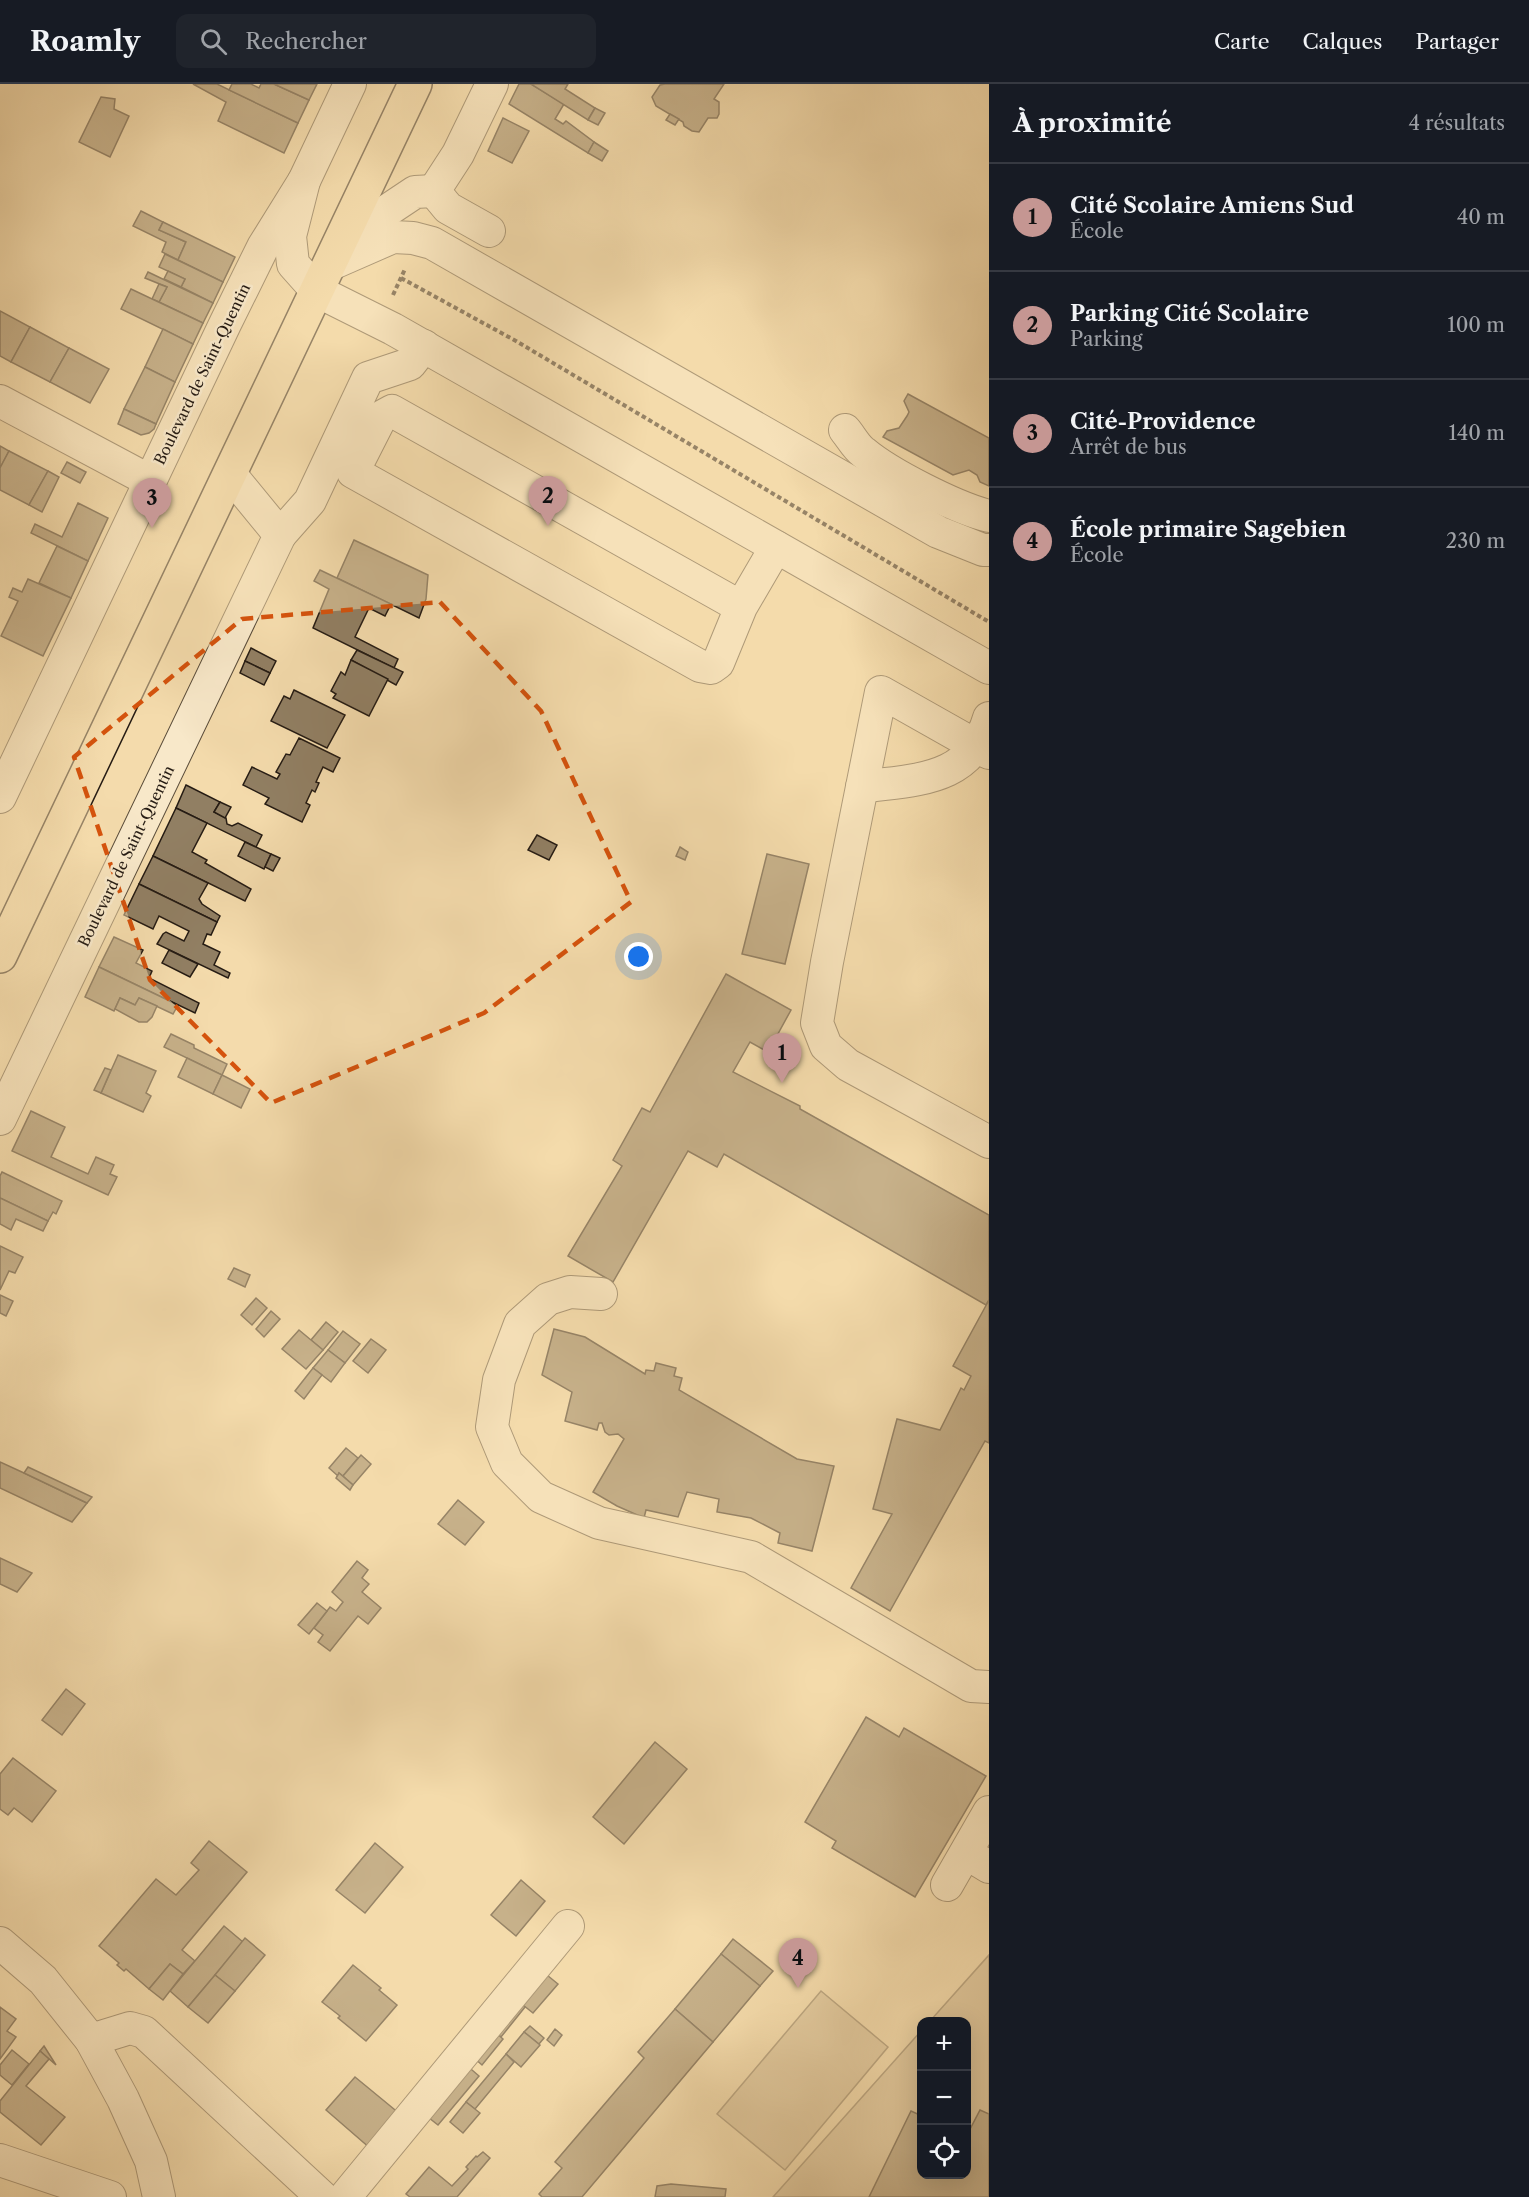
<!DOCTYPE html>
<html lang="fr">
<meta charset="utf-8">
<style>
body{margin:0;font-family:"Libre Caslon Text",serif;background:#20242c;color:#f1f3f6}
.controls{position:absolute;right:18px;bottom:18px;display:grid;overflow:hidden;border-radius:12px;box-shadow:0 6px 24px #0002}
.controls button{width:54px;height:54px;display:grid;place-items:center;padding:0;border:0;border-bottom:2px solid #363941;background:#171b24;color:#f1f3f6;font:30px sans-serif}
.you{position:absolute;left:639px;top:873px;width:21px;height:21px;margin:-15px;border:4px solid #fff;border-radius:50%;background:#1a73e8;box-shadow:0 0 0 9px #1a73e833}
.badge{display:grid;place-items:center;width:39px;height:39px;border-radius:50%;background:#c59692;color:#111;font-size:20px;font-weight:700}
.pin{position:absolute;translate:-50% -50px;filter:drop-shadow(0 2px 3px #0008)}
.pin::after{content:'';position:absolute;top:32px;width:21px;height:18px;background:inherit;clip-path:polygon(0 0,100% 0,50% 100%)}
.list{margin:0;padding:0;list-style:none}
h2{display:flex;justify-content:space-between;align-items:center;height:78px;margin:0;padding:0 24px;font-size:26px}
h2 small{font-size:20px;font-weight:400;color:#9ea1a6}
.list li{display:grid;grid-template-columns:39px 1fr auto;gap:18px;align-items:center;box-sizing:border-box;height:108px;padding:0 24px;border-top:2px solid #363941}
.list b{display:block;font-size:22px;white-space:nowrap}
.list p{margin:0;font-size:20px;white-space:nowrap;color:#9ea1a6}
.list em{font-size:20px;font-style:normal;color:#9ea1a6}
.icon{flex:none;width:33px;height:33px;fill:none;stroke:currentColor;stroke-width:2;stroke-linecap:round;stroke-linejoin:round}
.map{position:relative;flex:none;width:989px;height:2113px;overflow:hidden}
header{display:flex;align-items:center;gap:36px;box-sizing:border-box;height:84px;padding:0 30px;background:#171b24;border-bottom:2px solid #363941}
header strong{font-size:28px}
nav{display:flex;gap:33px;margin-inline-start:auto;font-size:21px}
.search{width:420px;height:54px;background:#20242c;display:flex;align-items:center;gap:15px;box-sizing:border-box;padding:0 21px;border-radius:12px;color:#9ea1a6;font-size:22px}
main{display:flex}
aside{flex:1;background:#171b24}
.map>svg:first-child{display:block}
.green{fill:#d1bb92;stroke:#7c6c53;stroke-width:1.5}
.building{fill:#917f63;stroke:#261c14;stroke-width:1.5}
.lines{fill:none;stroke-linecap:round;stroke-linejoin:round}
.minor-casing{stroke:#5a4c3a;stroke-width:34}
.major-casing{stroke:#261c14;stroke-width:36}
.path{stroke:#261c14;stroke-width:4;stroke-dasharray:4.5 3;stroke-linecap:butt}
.minor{stroke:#f8e8c9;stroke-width:32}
.major{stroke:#f4dbac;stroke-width:33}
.marked{fill:none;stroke:#d5530d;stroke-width:4.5;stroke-dasharray:12 8;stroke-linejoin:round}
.labels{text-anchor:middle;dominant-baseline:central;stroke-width:5;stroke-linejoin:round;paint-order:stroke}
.street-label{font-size:15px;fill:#261c14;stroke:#f8e8c9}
</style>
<header>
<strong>Roamly</strong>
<div class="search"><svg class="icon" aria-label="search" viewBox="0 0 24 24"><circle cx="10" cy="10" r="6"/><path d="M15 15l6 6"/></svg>Rechercher</div>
<nav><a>Carte</a><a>Calques</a><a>Partager</a></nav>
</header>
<main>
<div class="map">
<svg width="989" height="2113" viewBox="0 0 989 2113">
<rect width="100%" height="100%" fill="#f4dbac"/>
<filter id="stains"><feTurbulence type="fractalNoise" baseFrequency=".00333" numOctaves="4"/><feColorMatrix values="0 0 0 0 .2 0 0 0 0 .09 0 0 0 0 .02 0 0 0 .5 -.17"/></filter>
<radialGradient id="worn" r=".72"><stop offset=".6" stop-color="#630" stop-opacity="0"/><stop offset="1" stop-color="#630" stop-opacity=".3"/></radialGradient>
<g class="green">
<polygon points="989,1871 989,2113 773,2113 921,1947 922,2090 966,2090 966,1938 930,1937"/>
<polygon points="821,1907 888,1963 785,2086 717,2030"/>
</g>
<g class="building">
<polygon points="193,0 217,0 298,39 284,69 218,37 226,18"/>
<polygon points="232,0 251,0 259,4 261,0 274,0 309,16 298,39 229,6"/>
<polygon points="274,0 317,0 309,16"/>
<polygon points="519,0 531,0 564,20 555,35 563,40 566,37 594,58 588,69 509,20"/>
<polygon points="531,0 568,0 565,5 595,24 588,36"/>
<polygon points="665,0 724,0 714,15 719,18 719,30 717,34 708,34 699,48 692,47 684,42 683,38 656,22 652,13 660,1"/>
<polygon points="101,13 115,15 114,25 129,32 110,73 79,58"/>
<polygon points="595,24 605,29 598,41 588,36"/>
<polygon points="670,30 679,35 675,41 666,36"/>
<polygon points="503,34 529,47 512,79 488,67"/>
<polygon points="594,58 608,67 602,77 588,69"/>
<polygon points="141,127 163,138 159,146 186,158 178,176 162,168 166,158 133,142"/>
<polygon points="163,138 235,173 223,198 178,176 186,158 159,146"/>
<polygon points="165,170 223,198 213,219 181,203 185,195 159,183"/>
<polygon points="168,187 185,195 181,203 164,195"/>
<polygon points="148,188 213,219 203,239 159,218 167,203 145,194"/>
<polygon points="159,200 167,203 159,218 152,215"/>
<polygon points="131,205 203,239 193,260 121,225"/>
<polygon points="0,227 30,243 11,278 0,272"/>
<polygon points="30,243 69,264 50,298 11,278"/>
<polygon points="163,245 193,260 175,298 145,283"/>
<polygon points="69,264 109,285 90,319 50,298"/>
<polygon points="145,283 175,298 156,340 124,325"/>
<polygon points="908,310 989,354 989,402 980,398 977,391 969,386 953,391 883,353 887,347 899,344 907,332 909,328 904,317"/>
<polygon points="124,325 156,340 154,345 149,349 141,351 118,340"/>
<polygon points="0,362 9,367 0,384"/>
<polygon points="9,367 48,387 29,421 0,406 0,384"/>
<polygon points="67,378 86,388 80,399 61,389"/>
<polygon points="48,387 59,393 42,428 29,421"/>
<polygon points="78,419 108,434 88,477 31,449 35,440 62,453"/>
<polygon points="354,456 428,491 426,515 419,534 337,494"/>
<polygon points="57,462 88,477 71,514 39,499"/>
<polygon points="320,486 391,520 385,532 369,524 355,553 398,575 394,584 313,544 329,505 314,497"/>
<polygon points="28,495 71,514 43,572 1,552 18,517 9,513 13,504 22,508"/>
<polygon points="251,564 276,577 270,589 245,577"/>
<polygon points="357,566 403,588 396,601 351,576"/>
<polygon points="351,576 388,595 369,632 333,614 336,610 331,607 341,588 345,591"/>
<polygon points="245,577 270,589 264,601 240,589"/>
<polygon points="294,606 345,631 327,664 271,637 284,612 290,615"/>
<polygon points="299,654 340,674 333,688 323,683 316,698 319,699 315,708 312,706 306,719 310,721 302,738 265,720 269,714 243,701 252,683 277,695 280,690 276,688 286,670 290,671"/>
<polygon points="186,701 220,718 214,728 226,734 227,740 232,742 238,739 262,751 256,763 176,724"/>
<polygon points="220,718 231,723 225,734 214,728"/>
<polygon points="176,724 207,739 192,768 207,776 205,779 251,805 245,817 153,772"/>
<polygon points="537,751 557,761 549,776 528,766"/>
<polygon points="245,758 271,770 264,785 238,772"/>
<polygon points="680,763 688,768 685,776 676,772"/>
<polygon points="271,770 280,774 273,787 265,783"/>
<polygon points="767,770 809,780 785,880 742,870"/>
<polygon points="153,772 208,799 199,815 202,820 220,832 217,838 139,800"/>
<polygon points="139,800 217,838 211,851 207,850 203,860 220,868 214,881 230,889 228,894 157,860 163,850 166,848 184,857 189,847 159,832 153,845 124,831"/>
<polygon points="114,853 143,866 136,879 152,887 149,894 199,919 195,929 99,883"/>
<polygon points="169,866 198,880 190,893 162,879"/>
<polygon points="99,883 178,921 173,930 139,914 135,921 120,914 114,927 85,913"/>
<polygon points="726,890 791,926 768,968 750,958 733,988 800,1022 800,1025 989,1131 989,1216 986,1221 724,1070 717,1083 688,1067 613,1198 568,1172 622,1082 613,1076 642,1024 650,1028"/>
<polygon points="120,914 135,921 139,914 157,922 152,933 147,938 139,938 115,925"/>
<polygon points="171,950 194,961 194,964 227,980 222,991 164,963"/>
<polygon points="118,971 156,987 146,1009 151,1012 143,1028 101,1009"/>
<polygon points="187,974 222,991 213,1010 178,993"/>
<polygon points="105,984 111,986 101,1009 94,1006"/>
<polygon points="222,991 250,1005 241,1024 213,1010"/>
<polygon points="31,1027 65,1043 51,1073 88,1090 96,1073 114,1081 110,1090 117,1093 108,1111 12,1067"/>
<polygon points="2,1088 62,1117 56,1130 53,1128 48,1137 0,1114 0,1092"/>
<polygon points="0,1114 48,1137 43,1147 16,1135 11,1146 0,1140"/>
<polygon points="0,1162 23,1173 15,1189 9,1187 0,1206"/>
<polygon points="234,1184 250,1191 245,1203 228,1195"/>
<polygon points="0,1211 13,1217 6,1232 0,1229"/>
<polygon points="256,1214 267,1224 252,1241 241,1231"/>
<polygon points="989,1216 989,1359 985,1357 890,1527 851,1504 892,1430 873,1425 897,1335 940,1346 961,1304 964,1306 971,1292 953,1282"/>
<polygon points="271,1227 280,1235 264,1253 256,1245"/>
<polygon points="326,1238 338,1248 323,1266 311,1256"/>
<polygon points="554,1245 585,1253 645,1290 646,1286 654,1287 656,1279 676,1284 674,1292 682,1294 679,1306 797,1375 834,1382 812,1467 778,1459 780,1449 751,1434 717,1428 719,1415 687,1408 678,1433 646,1426 644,1434 617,1422 593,1408 624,1355 618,1350 609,1351 605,1348 602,1339 599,1339 597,1346 565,1337 572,1308 542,1291"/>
<polygon points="299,1246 323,1266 306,1285 282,1265"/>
<polygon points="343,1247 360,1260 345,1279 328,1266"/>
<polygon points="371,1255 386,1266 368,1289 353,1277"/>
<polygon points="328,1266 345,1279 331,1298 313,1284"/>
<polygon points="313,1284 322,1291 304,1315 295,1307"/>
<polygon points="346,1364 358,1374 343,1392 339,1389 338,1392 329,1384"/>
<polygon points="361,1371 371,1380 353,1401 343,1392"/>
<polygon points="0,1378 24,1389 87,1419 72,1438 0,1404"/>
<polygon points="28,1383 92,1413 87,1419 24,1389"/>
<polygon points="339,1389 353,1401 350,1406 336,1394"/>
<polygon points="458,1416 484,1438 465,1461 438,1440"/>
<polygon points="0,1474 32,1489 17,1508 0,1500"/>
<polygon points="357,1477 368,1486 362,1494 369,1500 362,1508 381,1524 368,1540 358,1532 330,1567 318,1558 323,1551 314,1544 330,1523 336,1527 343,1518 332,1508"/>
<polygon points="317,1519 327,1527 309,1550 298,1541"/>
<polygon points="66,1605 85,1620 62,1651 42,1636"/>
<polygon points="866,1633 899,1653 904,1644 986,1692 915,1813 832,1764 836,1757 805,1738"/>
<polygon points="655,1658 687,1685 624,1760 593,1733"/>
<polygon points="13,1674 56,1707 32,1738 14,1724 8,1731 0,1725 0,1690"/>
<polygon points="209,1757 247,1788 182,1866 195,1877 183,1890 170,1880 149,1905 126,1885 124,1887 117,1881 119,1879 99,1862 156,1795 176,1811 199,1786 191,1779"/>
<polygon points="375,1759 403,1783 365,1829 336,1806"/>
<polygon points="521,1796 545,1817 516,1852 491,1831"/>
<polygon points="224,1842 243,1858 188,1923 170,1907"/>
<polygon points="245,1854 265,1871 235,1907 215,1891"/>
<polygon points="733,1855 773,1887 760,1902 721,1870"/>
<polygon points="721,1870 760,1902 713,1958 675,1925"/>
<polygon points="170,1880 183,1890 163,1916 149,1905"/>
<polygon points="353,1881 381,1904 379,1906 397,1921 366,1957 338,1934 340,1932 322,1918"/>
<polygon points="542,1887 558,1900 533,1929 518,1917"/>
<polygon points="215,1891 235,1907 208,1939 188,1923"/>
<polygon points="518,1917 525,1923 501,1953 493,1946"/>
<polygon points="0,1923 16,1935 7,1947 16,1953 0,1975"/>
<polygon points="675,1925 713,1958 582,2113 542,2113 539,2110 562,2084 555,2078 644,1974 638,1968"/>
<polygon points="530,1942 544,1954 539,1960 524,1948"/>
<polygon points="555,1945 562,1951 554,1962 547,1956"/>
<polygon points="493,1946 503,1955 482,1981 472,1972"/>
<polygon points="524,1948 540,1961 521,1983 506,1970"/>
<polygon points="44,1962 56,1981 40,1967"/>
<polygon points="12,1966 29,1980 12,2001 0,1991 0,1981"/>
<polygon points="40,1967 49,1975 26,2002 65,2033 41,2061 0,2028 0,2017"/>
<polygon points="506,1970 514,1978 475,2025 466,2018"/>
<polygon points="465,1980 479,1992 438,2041 424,2030"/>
<polygon points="355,1993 400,2030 371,2065 326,2026"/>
<polygon points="466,2018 480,2029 463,2049 450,2038"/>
<polygon points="980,2026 989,2030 989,2113 869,2113 911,2027 922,2032 922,2090 966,2090 966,2053"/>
<polygon points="483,2068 490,2074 457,2113 410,2113 406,2110 429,2083 452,2102 468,2085 466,2083 476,2072 477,2073"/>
<polygon points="671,2100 726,2105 725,2113 655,2113 657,2102"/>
</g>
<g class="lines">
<defs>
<g id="minor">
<polyline points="304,97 290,152 293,180 317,207 393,245 989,584"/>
<polyline points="434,107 458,70 492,0"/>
<polyline points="434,107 448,124 489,147"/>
<polyline points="345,166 385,128 415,108 434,107"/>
<polyline points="329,181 393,153 413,154 432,159 938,448 983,466 989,466"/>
<polyline points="0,317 150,397"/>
<path d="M845,346C851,353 856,363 863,368C889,390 956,424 989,432"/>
<polyline points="280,451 310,417 368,294 410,280 424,262"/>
<polyline points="741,523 718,579 711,584 700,582 353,388 381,333 392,327 741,523 776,463"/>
<polyline points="989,669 881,608 827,878 817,939 826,962 848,981 989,1058"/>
<path d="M862,703C917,695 970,698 989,634"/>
<polyline points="0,713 225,240 263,163 304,97 350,0"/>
<polyline points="0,1035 280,451 230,390"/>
<polyline points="601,1210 570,1208 548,1215 520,1240 499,1296 492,1343 507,1379 541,1413 599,1439 751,1473 971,1602 989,1603"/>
<polyline points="966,1769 989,1783"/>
<polyline points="947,1801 989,1728"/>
<polyline points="0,1859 43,1896 91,1956 123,2015 151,2077 159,2113"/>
<polyline points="91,1956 130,1944 144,1948 322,2113"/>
<polyline points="0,2076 110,2113"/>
<polyline points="345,2113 568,1842"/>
</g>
<polyline id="major" points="0,872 415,0"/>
</defs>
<use href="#minor" class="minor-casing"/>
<use href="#major" class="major-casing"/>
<g class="path">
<polyline points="401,194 516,257 989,538"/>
<polyline points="393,211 405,185"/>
</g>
<use href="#minor" class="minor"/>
<use href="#major" class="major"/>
</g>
<path d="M0 0H989V2113H0ZM440,518L541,627L631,818L484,929L271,1019L150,896L74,673L242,535Z" fill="#f4dbac" fill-opacity=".55" fill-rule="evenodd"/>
<path class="marked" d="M440,518L541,627L631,818L484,929L271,1019L150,896L74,673L242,535Z"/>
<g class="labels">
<g class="street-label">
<text transform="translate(202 290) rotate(-64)">Boulevard de Saint-Quentin</text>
<text transform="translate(126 772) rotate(-64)">Boulevard de Saint-Quentin</text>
</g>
</g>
<rect width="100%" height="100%" filter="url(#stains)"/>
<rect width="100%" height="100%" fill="url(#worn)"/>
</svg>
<div class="controls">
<button>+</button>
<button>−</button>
<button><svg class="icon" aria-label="locate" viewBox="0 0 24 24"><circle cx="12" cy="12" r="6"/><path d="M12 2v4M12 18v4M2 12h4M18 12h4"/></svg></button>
</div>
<div class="you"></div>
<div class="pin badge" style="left:782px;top:999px">1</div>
<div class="pin badge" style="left:548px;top:442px">2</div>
<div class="pin badge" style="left:152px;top:444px">3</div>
<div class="pin badge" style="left:798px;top:1904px">4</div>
</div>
<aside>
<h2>À proximité<small>4 résultats</small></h2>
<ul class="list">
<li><span class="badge">1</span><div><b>Cité Scolaire Amiens Sud</b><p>École</p></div><em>40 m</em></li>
<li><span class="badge">2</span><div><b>Parking Cité Scolaire</b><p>Parking</p></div><em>100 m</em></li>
<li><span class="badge">3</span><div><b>Cité-Providence</b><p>Arrêt de bus</p></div><em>140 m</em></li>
<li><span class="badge">4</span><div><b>École primaire Sagebien</b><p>École</p></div><em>230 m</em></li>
</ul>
</aside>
</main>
